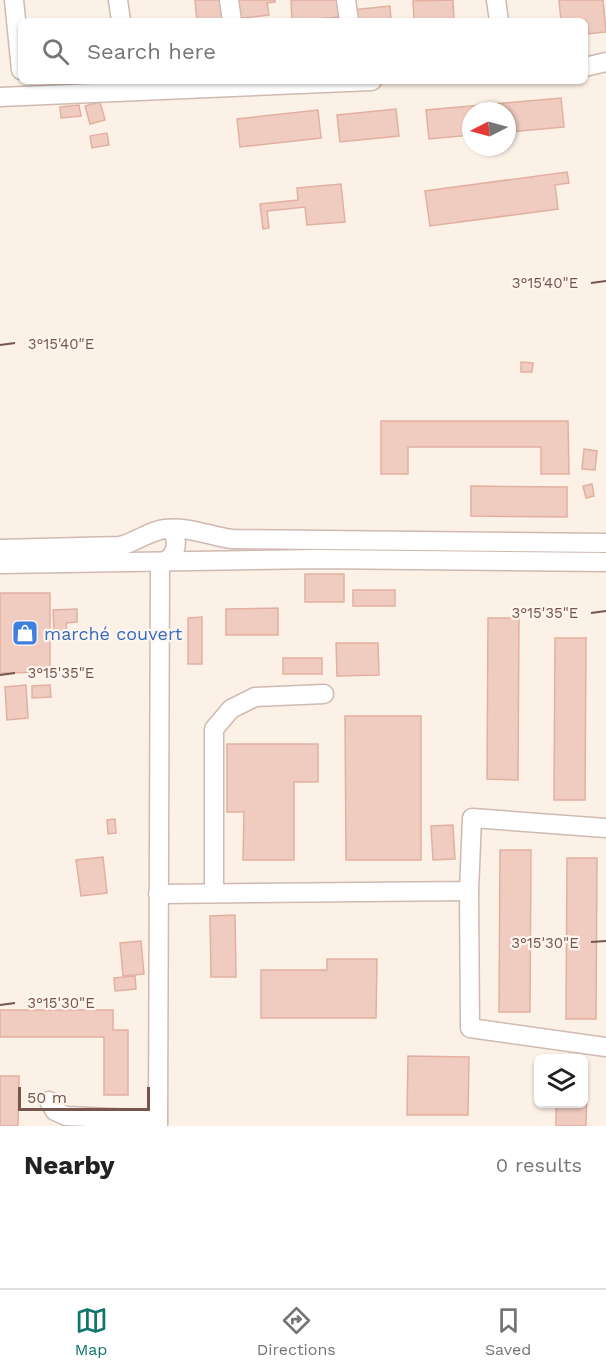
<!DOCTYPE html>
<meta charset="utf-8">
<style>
body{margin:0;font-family:"Work Sans",sans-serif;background:#f6f6f6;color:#222}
.controls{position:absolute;right:18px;bottom:18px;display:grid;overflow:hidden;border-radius:9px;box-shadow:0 2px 4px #0004}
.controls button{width:54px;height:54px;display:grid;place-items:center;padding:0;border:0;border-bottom:2px solid #e0e0e0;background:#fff;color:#222;font:30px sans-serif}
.compass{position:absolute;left:462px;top:102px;width:54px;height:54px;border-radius:50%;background:#fff;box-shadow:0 2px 4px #0004;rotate:264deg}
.scale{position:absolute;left:18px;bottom:15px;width:132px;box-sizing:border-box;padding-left:6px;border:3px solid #75554c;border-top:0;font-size:16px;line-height:21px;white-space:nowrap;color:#75554c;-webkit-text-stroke:4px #fef5ee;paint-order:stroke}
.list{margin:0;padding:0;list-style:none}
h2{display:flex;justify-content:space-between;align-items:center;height:78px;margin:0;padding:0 24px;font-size:26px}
h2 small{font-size:20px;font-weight:400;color:#767676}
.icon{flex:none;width:33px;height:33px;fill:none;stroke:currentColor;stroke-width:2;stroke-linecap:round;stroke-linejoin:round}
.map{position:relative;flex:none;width:606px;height:1126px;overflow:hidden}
.search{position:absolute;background:#fff;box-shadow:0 2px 4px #0004;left:18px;right:18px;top:18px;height:66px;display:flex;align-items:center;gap:15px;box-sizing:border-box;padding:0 21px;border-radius:9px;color:#767676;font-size:22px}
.sheet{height:162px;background:#fff}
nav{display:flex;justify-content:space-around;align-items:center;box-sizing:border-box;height:84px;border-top:2px solid #e0e0e0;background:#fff;font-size:16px;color:#767676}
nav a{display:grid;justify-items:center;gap:3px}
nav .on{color:#0f766e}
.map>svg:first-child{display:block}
.building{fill:#f0ccc0;stroke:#e2b0a1;stroke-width:1.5}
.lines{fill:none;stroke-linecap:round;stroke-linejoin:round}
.minor-casing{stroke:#cfb9b0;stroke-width:21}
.minor{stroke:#fff;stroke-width:18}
.ticks{fill:none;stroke:#75554c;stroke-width:2}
.labels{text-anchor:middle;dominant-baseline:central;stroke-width:4.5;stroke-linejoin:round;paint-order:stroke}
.shop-label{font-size:18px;fill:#366cbe;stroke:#fef5ee;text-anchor:start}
.ticks-label{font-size:15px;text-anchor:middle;fill:#75554c;stroke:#fef5ee;stroke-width:4.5;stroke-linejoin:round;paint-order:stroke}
</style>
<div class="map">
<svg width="606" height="1126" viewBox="0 0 606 1126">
<rect width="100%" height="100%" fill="#fcf1e7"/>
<g class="building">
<polygon points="195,0 223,0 225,21 197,21"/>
<polygon points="233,0 275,0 275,2 267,3 269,15 235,19"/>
<polygon points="291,0 338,0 339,17 292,21"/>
<polygon points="453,0 454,21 414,21 413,1"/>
<polygon points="559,0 603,0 606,32 585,34 585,21 561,21"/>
<polygon points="390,6 391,21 353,21 352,10"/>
<polygon points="561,98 564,127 507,132 507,111 471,111 471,135 429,139 426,110"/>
<polygon points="100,102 105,120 90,124 85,106"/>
<polygon points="79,105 81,116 61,118 60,107"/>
<polygon points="396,109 399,136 340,142 337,115"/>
<polygon points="318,110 321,138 240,147 237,119"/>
<polygon points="107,133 109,145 92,148 90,136"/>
<polygon points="567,172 569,183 555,185 558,209 430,226 425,191"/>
<polygon points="341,184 345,222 307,225 305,207 267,211 269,228 263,229 260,204 298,200 297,188"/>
<polygon points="521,362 533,363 532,372 521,372"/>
<polygon points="381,421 568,421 569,474 541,474 541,447 408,447 408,474 381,474"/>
<polygon points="584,449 597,451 595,470 582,469"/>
<polygon points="592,484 594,496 586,498 583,486"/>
<polygon points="471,486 567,487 567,517 471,516"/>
<rect x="305" y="574" width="39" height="28"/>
<rect x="353" y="590" width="42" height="16"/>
<polygon points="0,593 50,593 50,672 0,673"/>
<polygon points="278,608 278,635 226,635 226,609"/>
<polygon points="77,609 77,622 66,623 67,631 54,632 53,610"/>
<polygon points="202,617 202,664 188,664 188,618"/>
<polygon points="488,618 519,618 518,780 487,779"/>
<polygon points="555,638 586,638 585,800 554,800"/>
<polygon points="336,643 378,643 379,675 337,676"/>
<rect x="283" y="658" width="39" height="16"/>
<polygon points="26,685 28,718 7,720 5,687"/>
<polygon points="50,685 51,697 32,698 32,686"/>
<polygon points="345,716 421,716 421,860 346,860"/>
<polygon points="227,744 318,744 318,782 294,782 294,860 243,860 244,812 227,812"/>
<polygon points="115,819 116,833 108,834 107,820"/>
<polygon points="453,825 455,859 433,860 431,826"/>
<polygon points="500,850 531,850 530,1012 499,1012"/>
<polygon points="103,857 107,893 81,896 76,860"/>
<polygon points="567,858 597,858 596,1019 566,1019"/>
<polygon points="235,915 236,977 211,977 210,916"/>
<polygon points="141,941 144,974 123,976 120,943"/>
<polygon points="327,959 377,959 376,1018 261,1018 261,970 327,970"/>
<polygon points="135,976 136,989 115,991 114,978"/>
<polygon points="0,1010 113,1010 113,1030 128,1030 128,1095 104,1095 104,1037 0,1037"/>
<polygon points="408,1056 469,1057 468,1115 407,1115"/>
<polygon points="0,1076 19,1076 18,1126 0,1126"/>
<polygon points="584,1087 587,1087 586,1126 556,1126 556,1104 584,1104"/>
</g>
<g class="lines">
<defs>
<g id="minor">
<polyline points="14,0 21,70"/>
<polyline points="118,0 121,21"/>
<polyline points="229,0 232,21"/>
<polyline points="346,0 349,21"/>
<polyline points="496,0 499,21"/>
<polyline points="585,67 606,62"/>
<polyline points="0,97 372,81"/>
<path d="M0,549L120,546C136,542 149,531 165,529C188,526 210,536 232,539L606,543"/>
<path d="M166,561C177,553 179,541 171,529"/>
<polyline points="0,564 318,559 606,562"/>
<polyline points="469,891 470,1028 606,1047"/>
<polyline points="214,893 214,729 231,709 255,697 324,694"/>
<polyline points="158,894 469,891 472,818 606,828"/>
<polyline points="49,1101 55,1111 66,1116 158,1120"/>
<polyline points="158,1126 160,562"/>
</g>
</defs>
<use href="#minor" class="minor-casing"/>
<use href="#minor" class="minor"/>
</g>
<path class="ticks" d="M591,283L606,281M0,345L15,343M591,613L606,611M0,675L15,673M591,942L606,941M0,1005L15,1003"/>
<defs>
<symbol id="shop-square" viewBox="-11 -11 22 22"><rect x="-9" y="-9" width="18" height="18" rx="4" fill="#3f7fe0" stroke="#fef5ee"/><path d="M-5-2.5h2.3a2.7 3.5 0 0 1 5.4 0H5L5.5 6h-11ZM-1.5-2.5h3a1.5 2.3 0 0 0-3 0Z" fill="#fff"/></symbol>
</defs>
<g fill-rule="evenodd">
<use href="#shop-square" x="10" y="618" width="30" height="30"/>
</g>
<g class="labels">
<g class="shop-label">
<text x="44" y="633">marché couvert</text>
</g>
</g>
<g class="ticks-label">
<text x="545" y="288">3°15'40"E</text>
<text x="61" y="349">3°15'40"E</text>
<text x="545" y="618">3°15'35"E</text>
<text x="61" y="678">3°15'35"E</text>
<text x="545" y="948">3°15'30"E</text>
<text x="61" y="1008">3°15'30"E</text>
</g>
</svg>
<div class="controls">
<button><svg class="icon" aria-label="layers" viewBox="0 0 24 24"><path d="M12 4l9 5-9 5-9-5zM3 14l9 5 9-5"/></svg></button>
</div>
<svg class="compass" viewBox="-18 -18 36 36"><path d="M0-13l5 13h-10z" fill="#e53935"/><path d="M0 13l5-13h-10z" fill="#767676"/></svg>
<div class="scale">50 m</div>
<div class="search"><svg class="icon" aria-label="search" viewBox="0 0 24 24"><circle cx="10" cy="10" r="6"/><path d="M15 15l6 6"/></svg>Search here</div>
</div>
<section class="sheet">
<h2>Nearby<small>0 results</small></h2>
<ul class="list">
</ul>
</section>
<nav>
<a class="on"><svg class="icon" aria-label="map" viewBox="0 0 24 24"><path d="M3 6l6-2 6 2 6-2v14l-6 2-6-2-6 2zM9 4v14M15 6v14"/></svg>Map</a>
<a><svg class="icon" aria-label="directions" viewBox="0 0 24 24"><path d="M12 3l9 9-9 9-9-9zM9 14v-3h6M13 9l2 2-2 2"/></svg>Directions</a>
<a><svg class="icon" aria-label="saved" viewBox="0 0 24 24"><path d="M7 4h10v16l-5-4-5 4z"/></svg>Saved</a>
</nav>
